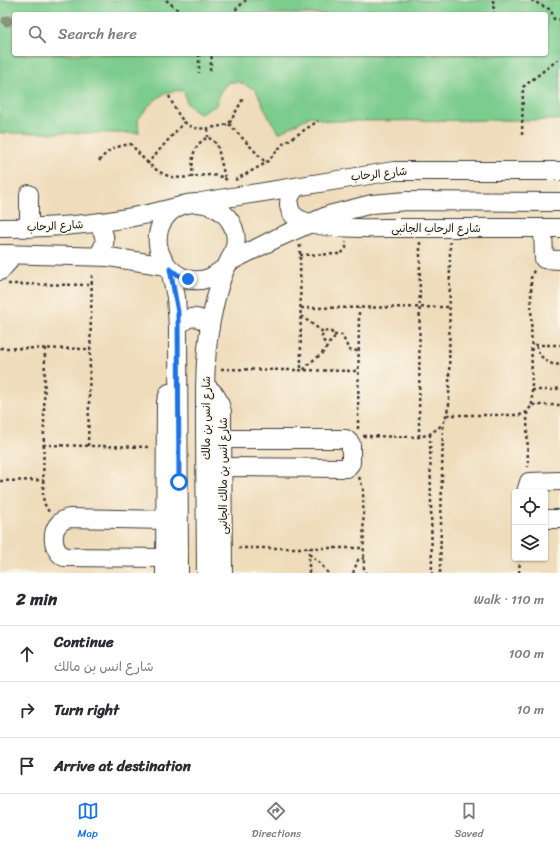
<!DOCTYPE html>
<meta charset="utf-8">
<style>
body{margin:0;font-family:Sriracha,"Playpen Sans Arabic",sans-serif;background:#f7f7f7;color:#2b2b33}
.controls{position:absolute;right:12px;bottom:12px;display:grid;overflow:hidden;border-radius:4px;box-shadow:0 1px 3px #0004}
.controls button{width:36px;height:36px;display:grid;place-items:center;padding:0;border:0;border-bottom:1px solid #e1e1e2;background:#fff;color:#2b2b33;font:20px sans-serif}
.stop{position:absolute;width:12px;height:12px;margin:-9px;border:3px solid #1a73e8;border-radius:50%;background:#fff}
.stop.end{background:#1a73e8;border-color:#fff;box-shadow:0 1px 4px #0008}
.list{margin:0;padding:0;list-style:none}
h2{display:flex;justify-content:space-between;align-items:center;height:52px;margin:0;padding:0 16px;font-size:17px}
h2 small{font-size:13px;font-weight:400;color:#7c7c81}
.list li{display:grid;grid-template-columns:26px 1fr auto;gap:12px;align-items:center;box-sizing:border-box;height:56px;padding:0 16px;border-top:1px solid #e1e1e2}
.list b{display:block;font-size:15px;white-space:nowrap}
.list p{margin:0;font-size:13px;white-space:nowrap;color:#7c7c81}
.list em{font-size:13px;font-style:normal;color:#7c7c81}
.icon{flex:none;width:22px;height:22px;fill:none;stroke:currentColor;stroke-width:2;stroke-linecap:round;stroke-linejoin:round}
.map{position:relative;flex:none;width:560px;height:573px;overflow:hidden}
.search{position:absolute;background:#fff;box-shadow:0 1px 3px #0004;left:12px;right:12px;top:12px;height:44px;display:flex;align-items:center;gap:10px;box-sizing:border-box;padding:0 14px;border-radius:4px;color:#7c7c81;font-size:15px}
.sheet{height:220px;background:#fff}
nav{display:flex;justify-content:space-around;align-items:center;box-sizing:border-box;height:56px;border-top:1px solid #e1e1e2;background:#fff;font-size:11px;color:#7c7c81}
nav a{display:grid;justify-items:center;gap:2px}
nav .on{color:#1a73e8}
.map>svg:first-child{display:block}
.green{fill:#7bcc8d;stroke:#4c7454;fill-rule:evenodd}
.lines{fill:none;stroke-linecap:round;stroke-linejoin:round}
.minor-casing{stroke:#3c3934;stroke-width:20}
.path{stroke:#3c3934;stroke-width:2.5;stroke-dasharray:3 3;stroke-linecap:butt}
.minor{stroke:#fff;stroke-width:18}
.tree{fill:#8d9479}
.route{stroke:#1a73e8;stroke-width:5}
.labels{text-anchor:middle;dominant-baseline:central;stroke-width:3;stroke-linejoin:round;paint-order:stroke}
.street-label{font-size:11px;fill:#1c1c1c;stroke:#fbf7ec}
</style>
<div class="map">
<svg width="560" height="573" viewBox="0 0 560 573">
<rect width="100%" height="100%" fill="#fbf7ec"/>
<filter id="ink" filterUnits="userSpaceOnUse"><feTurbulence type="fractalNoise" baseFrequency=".025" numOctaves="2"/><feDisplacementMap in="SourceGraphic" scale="8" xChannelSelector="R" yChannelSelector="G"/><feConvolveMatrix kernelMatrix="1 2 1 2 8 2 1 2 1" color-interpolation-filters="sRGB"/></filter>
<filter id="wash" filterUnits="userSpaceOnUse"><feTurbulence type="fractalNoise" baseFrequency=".012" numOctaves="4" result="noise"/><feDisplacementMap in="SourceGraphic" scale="16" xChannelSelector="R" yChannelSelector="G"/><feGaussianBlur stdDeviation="0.9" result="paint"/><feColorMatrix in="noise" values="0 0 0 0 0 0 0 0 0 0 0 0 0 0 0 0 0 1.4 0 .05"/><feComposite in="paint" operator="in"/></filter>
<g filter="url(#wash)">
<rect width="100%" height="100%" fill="#efdcba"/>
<path class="green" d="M0,0H560V120L327,121L311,116L279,133L268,116L256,90L239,82H228L220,92L217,105L200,114L187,104L184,91C163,88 149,104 138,120L139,133H0ZM14,14H546V54H14Z"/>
</g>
<g filter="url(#ink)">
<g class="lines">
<defs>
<g id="minor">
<path d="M296,188C286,198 286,214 301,220C323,230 370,228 395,228C450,228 505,228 560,228"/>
<polyline points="201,202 394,171 560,171"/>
<path d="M0,228C62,228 117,223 177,207"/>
<polyline points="29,228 29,194"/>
<polyline points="543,228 544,259 560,260"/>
<polyline points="0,254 109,257 167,266"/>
<path d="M97,256C107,245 107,235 97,223"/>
<polyline points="229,262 277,238 329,215 372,204 407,201 560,202"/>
<polyline points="170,269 176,297 178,327 179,573"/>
<polyline points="0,271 8,262 10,254"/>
<path d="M178,327C188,314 201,315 210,327"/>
<path d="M205,386C216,393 219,400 222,412L223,573"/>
<polyline points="223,439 346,439 351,444 351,463 347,468 223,467"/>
<polyline points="526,492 529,482 560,481"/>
<polyline points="545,519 560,519"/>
<path d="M165,558L64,557C49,548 50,521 70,518L166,520"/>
<polyline points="165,573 166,402 169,393"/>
<path d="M206,573C206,525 205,476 205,428C205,389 204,349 213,311C216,296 220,281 226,267C231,256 238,247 235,233C228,201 183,192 164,219C144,249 175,290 209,278C216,275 221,270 227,266"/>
</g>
</defs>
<use href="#minor" class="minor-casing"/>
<g class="path">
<polyline points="166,0 183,14"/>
<polyline points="493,0 494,14"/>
<polyline points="531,0 551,10 554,19 560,20"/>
<polyline points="231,14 246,0"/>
<polyline points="199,54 199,73"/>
<polyline points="210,71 212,54"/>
<path d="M169,96C185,131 192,133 229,124L244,97"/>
<polyline points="229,124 266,163"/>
<polyline points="208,129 208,137"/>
<polyline points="522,135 523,87 560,58"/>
<path d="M99,161C110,148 114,147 131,144C141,156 151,169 166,175C185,184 214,166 229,182"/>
<polyline points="147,164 184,122"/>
<path d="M192,178C193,159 190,147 208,137L217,144L225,178"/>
<polyline points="235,180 266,163 283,144 318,121"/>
<polyline points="300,245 301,370"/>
<polyline points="300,255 341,254 346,248 346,242"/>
<polyline points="8,284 91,285"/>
<polyline points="301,308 450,307"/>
<polyline points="301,316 323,332"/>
<circle cx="328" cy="337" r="6"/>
<polyline points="334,335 342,335 349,350 358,351"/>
<polyline points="535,345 560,345"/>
<path d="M536,345C539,356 545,362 555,365L560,364"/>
<polyline points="0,348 90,349"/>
<polyline points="45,348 43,496 44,503 49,512"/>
<polyline points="221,369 358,371"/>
<path d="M304,370C310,359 325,356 328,344"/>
<polyline points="532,390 551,390 560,388"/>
<polyline points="532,405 531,278 534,270"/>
<polyline points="527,412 528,467"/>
<polyline points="447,415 520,415 527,412 532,405 560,405"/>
<polyline points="358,429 359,308"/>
<polyline points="430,434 432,573"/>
<polyline points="363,436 419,437 430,434 442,425"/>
<polyline points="419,437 420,242"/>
<polyline points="43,445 151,447"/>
<polyline points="88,446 92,272"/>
<polyline points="359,477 363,488 364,570 366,573"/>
<polyline points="0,481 43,480"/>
<polyline points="238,548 364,548"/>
<polyline points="309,554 319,562 328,573"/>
<polyline points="309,573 309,548"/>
<polyline points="353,573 358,560 364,558"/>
<polyline points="440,573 443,425 449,405 450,242"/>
<polyline points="519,573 520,558"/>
</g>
<use href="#minor" class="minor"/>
</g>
<circle class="tree" cx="7" cy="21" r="5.5"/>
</g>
<g class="lines" filter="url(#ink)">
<polyline class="route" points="179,482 178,312 170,269 178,275 188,279"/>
</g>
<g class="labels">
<g class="street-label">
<text transform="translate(379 174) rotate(-6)">شارع الرحاب</text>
<text transform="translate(55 226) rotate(-3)">شارع الرحاب</text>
<text x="436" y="228">شارع الرحاب الجانبى</text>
<text transform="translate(206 418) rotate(-90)">شارع انس بن مالك</text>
<text transform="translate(223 476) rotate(-90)">شارع انس بن مالك الجانبى</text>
</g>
</g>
</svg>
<div class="controls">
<button><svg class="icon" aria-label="locate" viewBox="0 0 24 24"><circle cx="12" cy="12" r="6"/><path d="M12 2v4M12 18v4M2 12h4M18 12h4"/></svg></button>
<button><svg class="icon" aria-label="layers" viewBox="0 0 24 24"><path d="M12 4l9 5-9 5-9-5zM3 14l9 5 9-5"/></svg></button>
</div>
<div class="stop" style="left:179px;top:482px"></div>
<div class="stop end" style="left:188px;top:279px"></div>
<div class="search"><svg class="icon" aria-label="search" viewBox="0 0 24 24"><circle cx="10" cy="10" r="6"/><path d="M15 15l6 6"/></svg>Search here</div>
</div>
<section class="sheet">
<h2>2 min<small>Walk · 110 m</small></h2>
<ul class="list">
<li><svg class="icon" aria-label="ahead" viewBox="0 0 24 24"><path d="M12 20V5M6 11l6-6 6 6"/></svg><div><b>Continue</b><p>شارع انس بن مالك</p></div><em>100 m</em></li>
<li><svg class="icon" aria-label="right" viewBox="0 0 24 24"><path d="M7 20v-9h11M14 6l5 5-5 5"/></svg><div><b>Turn right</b></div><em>10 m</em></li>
<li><svg class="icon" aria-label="arrive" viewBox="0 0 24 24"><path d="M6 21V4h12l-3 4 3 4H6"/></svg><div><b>Arrive at destination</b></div></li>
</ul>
</section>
<nav>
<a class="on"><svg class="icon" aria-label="map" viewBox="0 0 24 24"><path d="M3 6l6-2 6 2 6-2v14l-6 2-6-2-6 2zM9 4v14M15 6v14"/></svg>Map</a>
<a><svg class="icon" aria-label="directions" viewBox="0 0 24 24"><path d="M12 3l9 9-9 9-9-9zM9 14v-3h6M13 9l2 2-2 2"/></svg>Directions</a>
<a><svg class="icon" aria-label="saved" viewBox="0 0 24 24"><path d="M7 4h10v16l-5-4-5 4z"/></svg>Saved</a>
</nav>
